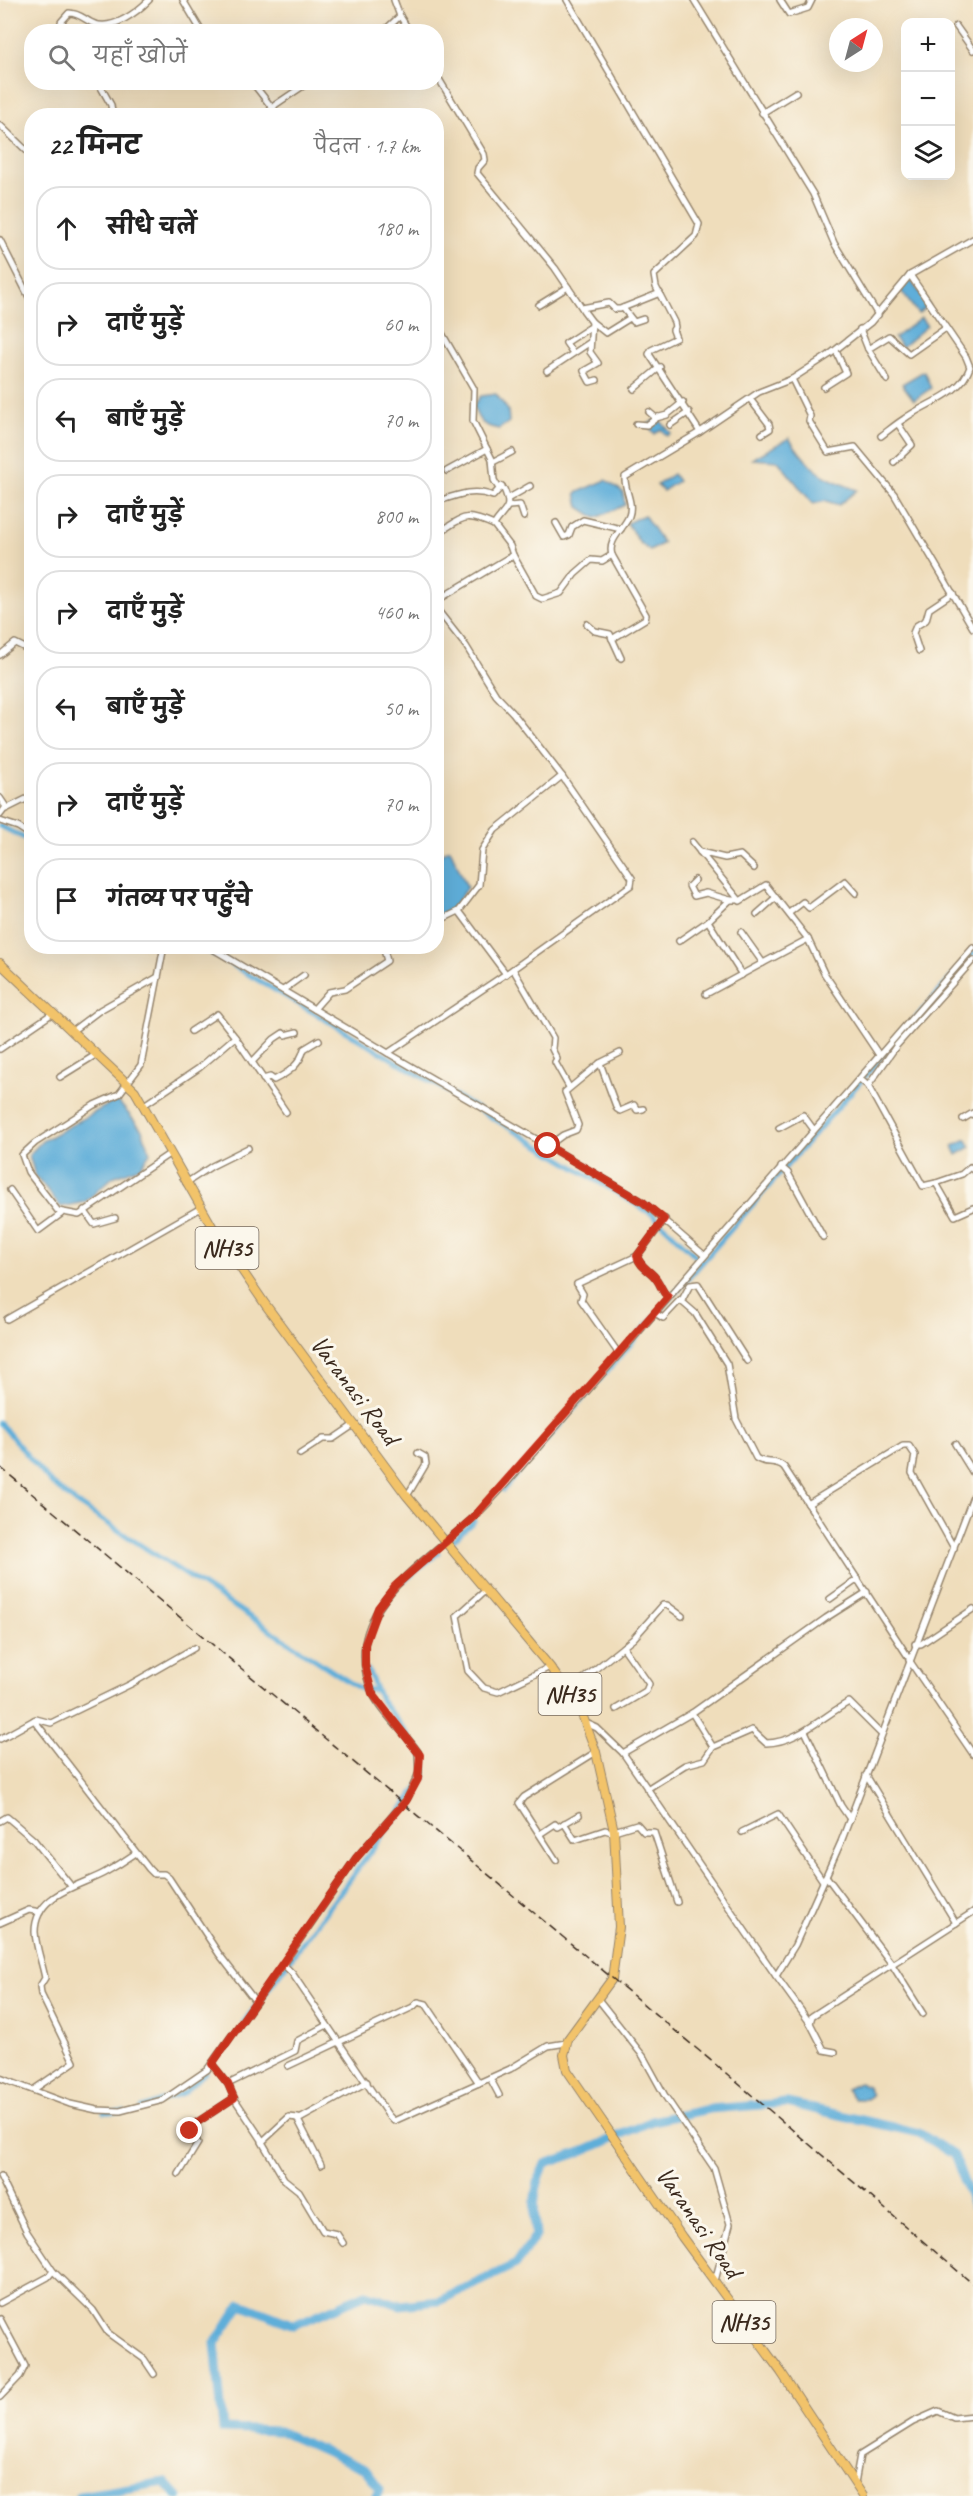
<!DOCTYPE html>
<html lang="hi">
<meta charset="utf-8">
<style>
body{margin:0;font-family:Caveat,"Playpen Sans Deva",sans-serif;background:#f6f6f6;color:#222}
.controls{position:absolute;right:18px;top:18px;display:grid;overflow:hidden;border-radius:12px;box-shadow:0 6px 24px #0002}
.controls button{width:54px;height:54px;display:grid;place-items:center;padding:0;border:0;border-bottom:2px solid #e0e0e0;background:#fff;color:#222;font:30px sans-serif}
.compass{position:absolute;left:829px;top:18px;width:54px;height:54px;border-radius:50%;background:#fff;box-shadow:0 6px 24px #0002;rotate:36deg}
.stop{position:absolute;width:18px;height:18px;margin:-14px;border:4px solid #c8321e;border-radius:50%;background:#fff}
.stop.end{background:#c8321e;border-color:#fff;box-shadow:0 2px 6px #0008}
.list{margin:0;padding:0;list-style:none}
h2{display:flex;justify-content:space-between;align-items:center;height:78px;margin:0;padding:0 24px;font-size:26px}
h2 small{font-size:20px;font-weight:400;color:#767676}
.list li{display:grid;grid-template-columns:39px 1fr auto;gap:18px;align-items:center;box-sizing:border-box;height:84px;margin:0 12px 12px;padding:0 12px;border:2px solid #e0e0e0;border-radius:24px}
.list b{display:block;font-size:22px;white-space:nowrap}
.list em{font-size:20px;font-style:normal;color:#767676}
.icon{flex:none;width:33px;height:33px;fill:none;stroke:currentColor;stroke-width:2;stroke-linecap:round;stroke-linejoin:round}
.map{position:relative;flex:none;width:973px;height:2496px;overflow:hidden}
.search{position:absolute;background:#fff;box-shadow:0 6px 24px #0002;left:24px;top:24px;width:420px;height:66px;display:flex;align-items:center;gap:15px;box-sizing:border-box;padding:0 21px;border-radius:24px;color:#767676;font-size:22px}
.panel{position:absolute;background:#fff;box-shadow:0 6px 24px #0002;left:24px;top:108px;width:420px;height:846px;border-radius:24px}
.map>svg:first-child{display:block}
.water{fill:#5faed9;stroke:#4d6c7c;stroke-width:1.5}
.lines{fill:none;stroke-linecap:round;stroke-linejoin:round}
.canal{stroke:#5faed9;stroke-width:5}
.river{stroke:#5faed9;stroke-width:9}
.minor-casing{stroke:#95846c;stroke-width:8}
.highway-casing{stroke:#95846c;stroke-width:10}
.minor{stroke:#fff;stroke-width:5}
.highway{stroke:#f2c36a;stroke-width:8}
.rail{stroke:#3b2a1e;stroke-width:1.5;stroke-dasharray:9 4.5;stroke-linecap:butt}
.route{stroke:#c8321e;stroke-width:8}
.labels{text-anchor:middle;dominant-baseline:central;stroke-width:6;stroke-linejoin:round;paint-order:stroke}
.shield{fill:#fbf7ec;stroke:#75685c;stroke-width:1.5}
.shield-label{font-size:24px;font-weight:bold;fill:#3b2a1e}
.street-label{font-size:26px;fill:#3b2a1e;stroke:#fbf7ec}
</style>
<div class="map">
<svg width="973" height="2496" viewBox="0 0 973 2496">
<rect width="100%" height="100%" fill="#fbf7ec"/>
<filter id="ink" filterUnits="userSpaceOnUse"><feTurbulence type="fractalNoise" baseFrequency=".0167" numOctaves="2"/><feDisplacementMap in="SourceGraphic" scale="12" xChannelSelector="R" yChannelSelector="G"/><feConvolveMatrix kernelMatrix="1 2 1 2 8 2 1 2 1" color-interpolation-filters="sRGB"/></filter>
<filter id="wash" filterUnits="userSpaceOnUse"><feTurbulence type="fractalNoise" baseFrequency=".008" numOctaves="4" result="noise"/><feDisplacementMap in="SourceGraphic" scale="24" xChannelSelector="R" yChannelSelector="G"/><feGaussianBlur stdDeviation="1.35" result="paint"/><feColorMatrix in="noise" values="0 0 0 0 0 0 0 0 0 0 0 0 0 0 0 0 0 1.4 0 .05"/><feComposite in="paint" operator="in"/></filter>
<g filter="url(#wash)">
<rect width="100%" height="100%" fill="#efddbb"/>
<g class="water">
<polygon points="909,278 929,305 918,314 899,288"/>
<polygon points="921,318 927,326 902,347 894,338"/>
<polygon points="924,371 931,388 914,400 902,384"/>
<path d="M496,394L508,410L509,422L499,429C482,426 479,422 473,406L481,396Z"/>
<polygon points="658,418 671,433 667,436 661,429 655,434 647,425"/>
<path d="M789,438C812,471 819,476 857,490L839,505L826,501L813,504L778,461L752,459Z"/>
<polygon points="673,474 678,481 663,491 657,485"/>
<polygon points="606,480 623,492 625,505 596,518 579,507 576,493"/>
<polygon points="644,515 663,543 650,551 639,542 627,523"/>
<polygon points="450,849 467,887 454,907 437,919 436,856"/>
<polygon points="117,1100 142,1130 150,1153 140,1167 113,1177 85,1202 61,1207 35,1175 29,1155 42,1141"/>
<polygon points="966,1139 971,1147 957,1155 953,1146"/>
<polygon points="859,2083 867,2086 871,2095 867,2099 854,2099 846,2089"/>
</g>
<g class="lines">
<g class="canal">
<polyline points="0,826 32,842"/>
<polyline points="200,946 508,1127"/>
<polyline points="513,1130 652,1214 702,1262"/>
<polyline points="0,1423 50,1482 75,1502 360,1689 374,1690"/>
<polyline points="503,1490 973,953"/>
<polyline points="451,1542 474,1521"/>
<polyline points="404,1581 438,1553"/>
<polyline points="368,1670 380,1699 409,1736"/>
<polyline points="244,2022 425,1778 425,1758 416,1746"/>
<polyline points="142,2108 183,2093 206,2072"/>
<polyline points="104,2112 124,2112"/>
</g>
<g class="river">
<polyline points="80,2496 165,2482 178,2496"/>
<path d="M376,2496L380,2489L365,2469L279,2431L223,2429L215,2343L241,2304L294,2325L366,2294L400,2305L439,2301L516,2264L536,2235C533,2208 533,2189 545,2164L584,2151L652,2121L709,2109L787,2103L919,2133L954,2155L973,2206"/>
</g>
</g>
</g>
<g filter="url(#ink)">
<g class="lines">
<defs>
<g id="minor">
<polyline points="183,0 202,32"/>
<polyline points="567,0 699,224 696,236 654,275 656,287 674,322 675,327 673,330 676,338 651,350 649,354 700,432"/>
<polyline points="694,0 813,194 834,243 878,315"/>
<polyline points="780,0 789,14 808,8 812,0"/>
<polyline points="400,16 410,32"/>
<polyline points="956,26 973,50"/>
<path d="M65,32L61,22L69,13C80,13 86,21 95,24C114,30 137,12 149,0"/>
<polyline points="383,32 400,16 394,0"/>
<polyline points="436,74 484,154 485,160 478,168 477,173 555,268 582,308 609,303 615,309 620,309 660,293"/>
<polyline points="98,82 111,105 112,113 107,116"/>
<polyline points="252,82 273,109"/>
<polyline points="762,113 796,92"/>
<polyline points="276,116 273,109 275,105 309,82"/>
<polyline points="0,125 32,156"/>
<polyline points="0,240 32,303"/>
<polyline points="539,305 568,287"/>
<polyline points="623,308 634,322 643,319"/>
<polyline points="583,310 592,322 590,352 598,363 584,371 590,382 597,380"/>
<polyline points="592,322 606,333 630,318"/>
<path d="M436,323L474,389L473,421L492,459L494,480L498,487L504,489C513,510 505,508 494,525L510,546L513,555"/>
<polyline points="860,329 868,349 887,380"/>
<polyline points="868,349 889,336 909,354 946,328"/>
<polyline points="573,353 566,343 589,328"/>
<polyline points="547,371 589,343"/>
<polyline points="792,379 810,416 809,421 828,452 855,447 894,494 973,628"/>
<polyline points="824,387 846,373 836,351"/>
<polyline points="634,389 660,367"/>
<polyline points="750,399 769,424 770,429 762,434"/>
<polyline points="649,412 656,418 667,415 683,402"/>
<polyline points="636,424 647,425 658,417"/>
<polyline points="670,425 689,412"/>
<path d="M881,436C889,430 896,424 904,419C925,403 961,395 970,367L966,357L910,275"/>
<polyline points="493,462 512,452"/>
<polyline points="894,462 912,445 898,424"/>
<polyline points="447,471 487,449"/>
<polyline points="509,498 530,486"/>
<path d="M436,502C457,495 473,488 493,496L502,486"/>
<polyline points="509,506 520,505 524,517"/>
<polyline points="556,523 564,537 569,535 572,527 583,520 621,529"/>
<path d="M436,534C464,518 462,511 494,525"/>
<path d="M612,555C607,540 624,529 629,516C634,502 624,490 625,477L700,432L759,392L792,379L829,355L871,322L910,275L973,239"/>
<polyline points="436,601 513,555 536,596 542,599 561,593 575,574 591,560 602,561 612,555 646,615 645,619 612,639"/>
<polyline points="587,624 595,631 610,634 621,658"/>
<polyline points="919,651 913,633 916,626 926,620 929,609 953,593"/>
<polyline points="0,655 15,643 25,648 32,647"/>
<polyline points="0,798 6,807 0,815"/>
<polyline points="6,809 32,796"/>
<polyline points="0,821 18,827 32,836"/>
<polyline points="692,842 740,901 766,885 808,939 824,973 879,1055"/>
<polyline points="700,852 725,858 740,855 754,868"/>
<polyline points="695,880 689,886 694,896 706,893 730,900"/>
<polyline points="459,911 479,885 482,850 495,830 562,776"/>
<polyline points="789,913 803,902 809,908 845,881 856,893"/>
<polyline points="757,914 775,898"/>
<polyline points="708,921 742,975"/>
<polyline points="436,922 459,911 506,974"/>
<polyline points="741,932 763,963 808,939"/>
<polyline points="679,941 708,921 730,900 737,900"/>
<polyline points="164,946 141,1065 119,1094 94,1105 35,1143 22,1155 28,1172 58,1211 79,1215 169,1154"/>
<polyline points="208,946 388,1053 513,969 631,885 632,878 562,776 513,713 496,695 466,646 436,608"/>
<polyline points="513,969 553,1038 552,1049 557,1059 555,1062 569,1087"/>
<polyline points="283,990 304,975"/>
<polyline points="706,994 763,963"/>
<polyline points="314,1009 329,992 345,989 387,961 383,946"/>
<polyline points="72,1031 100,1010 158,977"/>
<polyline points="191,1031 217,1014 235,1037"/>
<polyline points="0,1049 53,1013"/>
<polyline points="388,1053 548,1146 563,1135 576,1130 578,1125 565,1092 600,1063 620,1053"/>
<polyline points="252,1062 274,1039 283,1033 285,1035 297,1032"/>
<polyline points="600,1063 617,1109 620,1111 634,1105 637,1110 643,1109"/>
<polyline points="60,1077 97,1054"/>
<path d="M263,1079L270,1077L274,1080C288,1073 300,1065 304,1049L319,1040"/>
<polyline points="860,1079 868,1086 923,1186 936,1183 955,1216 973,1208"/>
<polyline points="868,1086 897,1045 973,960"/>
<polyline points="144,1105 199,1068 235,1037 286,1112"/>
<polyline points="963,1119 973,1113"/>
<polyline points="779,1128 803,1115 814,1130"/>
<polyline points="548,1146 643,1202 704,1255"/>
<polyline points="781,1167 788,1173 823,1237"/>
<polyline points="186,1183 212,1166 248,1148"/>
<polyline points="936,1183 962,1174 970,1167 973,1170"/>
<polyline points="10,1190 38,1231 61,1214"/>
<polyline points="84,1210 94,1224 115,1218"/>
<path d="M665,1219L637,1256C641,1269 651,1270 657,1280C662,1287 661,1291 668,1297"/>
<polyline points="682,1300 690,1285 698,1284 747,1361"/>
<path d="M655,1313L663,1318L680,1300L695,1313L727,1364L736,1419L756,1458C765,1465 776,1459 784,1467L909,1658"/>
<polyline points="7,1319 201,1208"/>
<polyline points="619,1354 581,1300 583,1294 577,1284 637,1256"/>
<polyline points="955,1444 973,1473"/>
<polyline points="300,1454 323,1439 333,1439 355,1424"/>
<polyline points="407,1496 426,1464 425,1457 418,1453"/>
<polyline points="808,1504 903,1446 909,1446 915,1455 912,1473 954,1548"/>
<polyline points="486,1590 457,1616 468,1671 484,1688 498,1692 550,1667"/>
<polyline points="830,1599 858,1579"/>
<polyline points="915,1644 921,1644 973,1609"/>
<polyline points="909,1660 973,1754"/>
<polyline points="568,1691 633,1639 663,1605 667,1605 682,1616"/>
<polyline points="616,1709 646,1691 649,1684 623,1647"/>
<path d="M692,1713L713,1747L752,1730L766,1743C797,1743 823,1716 849,1702L881,1734"/>
<polyline points="34,1720 149,1869 154,1874 164,1874 169,1878 219,1954 256,2002"/>
<polyline points="586,1723 597,1728 623,1753 776,1976 795,1945 841,1842 973,1497"/>
<polyline points="805,1731 841,1806 850,1819"/>
<polyline points="0,1739 36,1719 51,1723 57,1720 131,1684 194,1648"/>
<polyline points="623,1753 692,1713 826,1618 867,1592"/>
<polyline points="866,1775 956,1923"/>
<polyline points="647,1789 685,1765 704,1760 713,1747"/>
<polyline points="0,1821 7,1817 34,1840 71,1886"/>
<polyline points="564,1823 575,1840 605,1830 615,1833"/>
<polyline points="614,1831 637,1824 644,1832 654,1832 677,1902"/>
<polyline points="742,1832 778,1814 823,1881"/>
<polyline points="540,1834 555,1824 558,1827 579,1815"/>
<polyline points="556,1860 519,1803 524,1797 596,1752"/>
<polyline points="826,1876 891,1963 923,2014"/>
<polyline points="0,1923 29,1910 40,1912"/>
<path d="M283,1964L356,1858L407,1799L419,1773L418,1752C405,1732 383,1715 373,1694C336,1613 422,1565 472,1519C494,1499 514,1474 534,1452L973,948"/>
<polyline points="776,1976 810,2023 812,2016 973,1912"/>
<polyline points="598,1999 643,2056 665,2096 714,2168 730,2224 715,2281"/>
<polyline points="414,2006 418,2002 426,2004 479,2083"/>
<polyline points="810,2023 824,2050 835,2052"/>
<polyline points="288,2066 413,2007"/>
<polyline points="0,2078 70,2104 97,2110 120,2111 163,2100 207,2070 283,1964 292,1973 388,2115 394,2121 510,2069 548,2046 566,2043"/>
<polyline points="490,2078 499,2095"/>
<polyline points="228,2084 295,2051 297,2041 327,2025"/>
<path d="M33,2090L74,2062L41,1994L40,1986L45,1978C42,1962 36,1948 35,1932C35,1894 78,1887 104,1873C115,1867 126,1860 136,1853"/>
<polyline points="234,2098 262,2140"/>
<polyline points="298,2118 289,2117 262,2142 284,2179 299,2191 323,2231 337,2234 343,2243"/>
<polyline points="321,2165 298,2120 367,2082"/>
<polyline points="179,2174 198,2143 190,2127 234,2098 228,2084 212,2064"/>
<polyline points="0,2176 27,2232 53,2271 48,2277 0,2303"/>
<polyline points="53,2271 93,2310 108,2333 144,2359 154,2374"/>
<polyline points="0,2319 25,2366 20,2376 0,2397"/>
<polyline points="855,2483 860,2455 913,2422 938,2411 954,2418 973,2416"/>
</g>
<polyline id="highway" points="0,963 135,1091 213,1228 265,1304 407,1496 550,1667 580,1709 596,1752 614,1831 619,1927 612,1979 568,2039 564,2055 567,2070 682,2237 781,2372 863,2496"/>
</defs>
<use href="#minor" class="minor-casing"/>
<use href="#highway" class="highway-casing"/>
<use href="#minor" class="minor"/>
<use href="#highway" class="highway"/>
<polyline class="rail" points="0,1467 727,2074 973,2284"/>
</g>
</g>
<g class="lines" filter="url(#ink)">
<path class="route" d="M190,2131V2127L234,2098L228,2084L212,2064L356,1858L406,1801L418,1779L420,1755L372,1693L365,1665V1644L378,1608L395,1586L473,1518L668,1297C661,1291 662,1287 657,1280C651,1270 641,1269 637,1256L664,1219L643,1202L548,1146"/>
</g>
<g class="labels">
<g class="shield">
<rect x="195.5" y="1227" width="63" height="42" rx="4.5"/>
<rect x="538.5" y="1673" width="63" height="42" rx="4.5"/>
<rect x="712.5" y="2301" width="63" height="42" rx="4.5"/>
</g>
<g class="shield-label">
<text x="227" y="1248">NH35</text>
<text x="570" y="1694">NH35</text>
<text x="744" y="2322">NH35</text>
</g>
<g class="street-label">
<text transform="translate(355 1390) rotate(53)">Varanasi Road</text>
<text transform="translate(699 2222) rotate(55)">Varanasi Road</text>
</g>
</g>
</svg>
<div class="controls">
<button>+</button>
<button>−</button>
<button><svg class="icon" aria-label="layers" viewBox="0 0 24 24"><path d="M12 4l9 5-9 5-9-5zM3 14l9 5 9-5"/></svg></button>
</div>
<svg class="compass" viewBox="-18 -18 36 36"><path d="M0-13l5 13h-10z" fill="#e53935"/><path d="M0 13l5-13h-10z" fill="#767676"/></svg>
<div class="stop" style="left:548px;top:1146px"></div>
<div class="stop end" style="left:190px;top:2131px"></div>
<div class="search"><svg class="icon" aria-label="search" viewBox="0 0 24 24"><circle cx="10" cy="10" r="6"/><path d="M15 15l6 6"/></svg>यहाँ खोजें</div>
<section class="panel">
<h2>22 मिनट<small>पैदल · 1.7 km</small></h2>
<ul class="list">
<li><svg class="icon" aria-label="ahead" viewBox="0 0 24 24"><path d="M12 20V5M6 11l6-6 6 6"/></svg><div><b>सीधे चलें</b></div><em>180 m</em></li>
<li><svg class="icon" aria-label="right" viewBox="0 0 24 24"><path d="M7 20v-9h11M14 6l5 5-5 5"/></svg><div><b>दाएँ मुड़ें</b></div><em>60 m</em></li>
<li><svg class="icon" aria-label="left" viewBox="0 0 24 24"><path d="M17 20v-9H6M10 6l-5 5 5 5"/></svg><div><b>बाएँ मुड़ें</b></div><em>70 m</em></li>
<li><svg class="icon" aria-label="right" viewBox="0 0 24 24"><path d="M7 20v-9h11M14 6l5 5-5 5"/></svg><div><b>दाएँ मुड़ें</b></div><em>800 m</em></li>
<li><svg class="icon" aria-label="right" viewBox="0 0 24 24"><path d="M7 20v-9h11M14 6l5 5-5 5"/></svg><div><b>दाएँ मुड़ें</b></div><em>460 m</em></li>
<li><svg class="icon" aria-label="left" viewBox="0 0 24 24"><path d="M17 20v-9H6M10 6l-5 5 5 5"/></svg><div><b>बाएँ मुड़ें</b></div><em>50 m</em></li>
<li><svg class="icon" aria-label="right" viewBox="0 0 24 24"><path d="M7 20v-9h11M14 6l5 5-5 5"/></svg><div><b>दाएँ मुड़ें</b></div><em>70 m</em></li>
<li><svg class="icon" aria-label="arrive" viewBox="0 0 24 24"><path d="M6 21V4h12l-3 4 3 4H6"/></svg><div><b>गंतव्य पर पहुँचे</b></div></li>
</ul>
</section>
</div>
